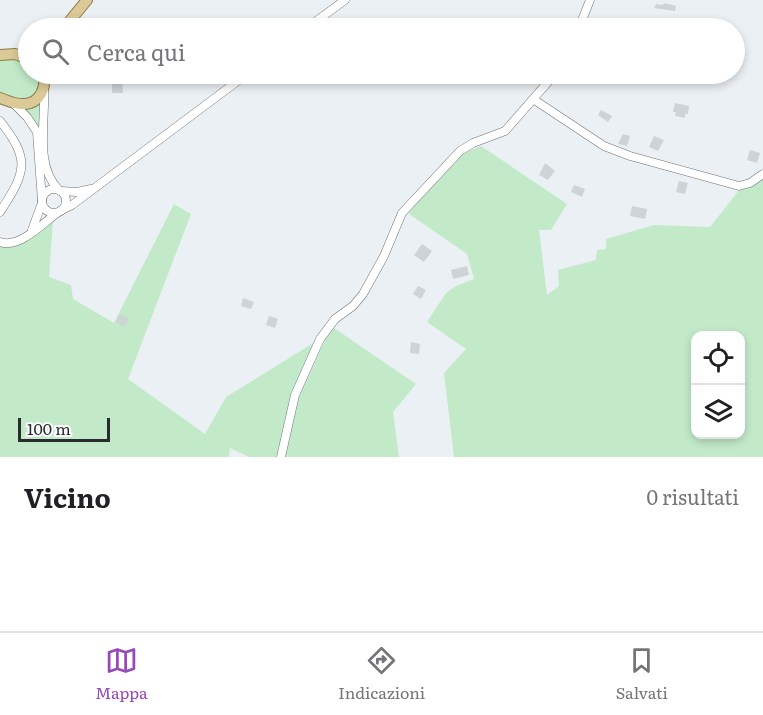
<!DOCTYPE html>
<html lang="it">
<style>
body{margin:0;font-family:Literata,serif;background:#f2f2f2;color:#202124}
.controls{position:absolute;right:18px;bottom:18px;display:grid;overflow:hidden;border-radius:12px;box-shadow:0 3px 9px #0003}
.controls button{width:54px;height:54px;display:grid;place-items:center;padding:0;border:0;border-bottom:2px solid #e0e0e0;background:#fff;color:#202124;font:30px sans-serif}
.scale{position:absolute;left:18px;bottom:15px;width:92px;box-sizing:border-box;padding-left:6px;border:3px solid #292b2c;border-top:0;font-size:16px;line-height:21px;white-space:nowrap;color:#292b2c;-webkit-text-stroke:4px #fbfdfe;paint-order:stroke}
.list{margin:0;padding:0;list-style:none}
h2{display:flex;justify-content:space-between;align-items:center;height:78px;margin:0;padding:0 24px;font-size:26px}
h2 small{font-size:20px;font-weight:400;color:#757577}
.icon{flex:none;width:33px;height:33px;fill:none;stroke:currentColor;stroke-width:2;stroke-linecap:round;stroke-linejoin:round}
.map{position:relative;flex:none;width:763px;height:457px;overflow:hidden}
.search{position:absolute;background:#fff;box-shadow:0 3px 9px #0003;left:18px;right:18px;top:18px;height:66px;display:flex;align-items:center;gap:15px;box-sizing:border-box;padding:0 21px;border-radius:33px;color:#757577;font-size:22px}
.sheet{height:174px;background:#fff}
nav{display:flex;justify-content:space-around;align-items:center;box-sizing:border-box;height:84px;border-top:2px solid #e0e0e0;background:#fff;font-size:16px;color:#757577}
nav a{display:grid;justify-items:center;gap:3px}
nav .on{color:#9848b8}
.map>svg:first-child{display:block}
.green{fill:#c2eac9;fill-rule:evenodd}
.building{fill:#ced3d7}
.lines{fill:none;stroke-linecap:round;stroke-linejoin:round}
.minor-casing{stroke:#6d7276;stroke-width:9}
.major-casing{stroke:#8d7a44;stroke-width:12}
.minor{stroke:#fff;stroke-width:8}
.major{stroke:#dbc997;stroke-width:10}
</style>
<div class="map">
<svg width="763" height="457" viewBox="0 0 763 457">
<rect width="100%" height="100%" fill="#ebf0f4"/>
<g class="green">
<polygon points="15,59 28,63 28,74 37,74 40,83 33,96 22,100 0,93 0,60"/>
<polygon points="42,99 41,136 36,123 24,109"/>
<path d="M481,146L567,204L551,230H539L547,295L559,286L558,270L596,260L597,250L606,249V239L654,225L710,227L740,189L763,176V457H454L444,373L466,349L427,322L446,293L456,286L474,279L467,254L409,214L411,209L464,153ZM696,336H740V434H696Z"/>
<path d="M174,204L191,214L128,379L205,434L226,397L315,342L289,405L277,457H249L230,448L229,457H0V246C21,252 37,232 53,221L49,277L71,285L73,299L114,323Z"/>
<polygon points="334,328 416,384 393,412 399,457 283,457 299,397 326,338"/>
</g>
<g class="building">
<polygon points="664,3 676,6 675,11 654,8 656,4 663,5"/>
<polygon points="112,74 122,74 123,93 112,93"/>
<polygon points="675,103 689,106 688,114 685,114 685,118 675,116 676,112 673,112"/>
<polygon points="601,110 612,116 608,122 598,115"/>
<polygon points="623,134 630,136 627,146 618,144"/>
<polygon points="654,136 664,140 658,151 649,147"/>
<polygon points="750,150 760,153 757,163 747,160"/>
<polygon points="545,163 555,171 548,180 539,175"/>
<polygon points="679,181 688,183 685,194 676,192"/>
<polygon points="574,185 585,189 582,197 571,192"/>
<polygon points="632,206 647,209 645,219 630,216"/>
<polygon points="422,244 432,251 424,262 414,255"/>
<polygon points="467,266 469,275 453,279 451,270"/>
<polygon points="418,286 426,290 421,299 413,294"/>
<polygon points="243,298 254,302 251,309 241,306"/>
<polygon points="120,314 129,319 124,327 116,322"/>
<polygon points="269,316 278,319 275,328 266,325"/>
<polygon points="411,342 420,344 419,354 410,353"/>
</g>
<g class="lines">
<defs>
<g id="minor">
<polyline points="307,28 345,0"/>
<polyline points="579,28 590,0"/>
<path d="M44,88C46,120 34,166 59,190"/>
<polyline points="533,99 604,146 630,156 739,186 750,183 763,174"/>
<polyline points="14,104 27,117 37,132 42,201"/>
<path d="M0,121C31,160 26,172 0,212"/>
<circle cx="54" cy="201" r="12"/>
<polyline points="61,191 77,192 91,189"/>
<polyline points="60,211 72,205 247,74"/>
<polyline points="32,230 42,203"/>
<path d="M0,242C19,249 42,224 57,213"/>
<polyline points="281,457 295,395 320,339 335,319 353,306 363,294 384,256 402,213 460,151 473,143 505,131 555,74"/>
</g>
<g id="major">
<polyline points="64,28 87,0"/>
<polyline points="0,55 15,54 28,59"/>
<path d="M0,98C8,101 16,105 25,104C40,103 48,86 42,74"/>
</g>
</defs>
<use href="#minor" class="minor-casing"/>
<use href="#major" class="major-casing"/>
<use href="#minor" class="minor"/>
<use href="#major" class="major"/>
</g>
</svg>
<div class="controls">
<button><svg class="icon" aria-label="locate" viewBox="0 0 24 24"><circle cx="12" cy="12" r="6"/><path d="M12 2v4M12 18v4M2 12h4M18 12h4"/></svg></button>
<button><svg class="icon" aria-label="layers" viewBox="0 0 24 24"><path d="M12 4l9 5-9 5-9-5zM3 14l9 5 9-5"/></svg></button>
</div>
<div class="scale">100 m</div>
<div class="search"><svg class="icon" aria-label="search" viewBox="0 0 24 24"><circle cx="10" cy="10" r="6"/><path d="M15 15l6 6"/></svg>Cerca qui</div>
</div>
<section class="sheet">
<h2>Vicino<small>0 risultati</small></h2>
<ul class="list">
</ul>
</section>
<nav>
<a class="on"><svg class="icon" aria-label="map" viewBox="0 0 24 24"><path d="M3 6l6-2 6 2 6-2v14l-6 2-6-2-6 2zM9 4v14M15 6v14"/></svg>Mappa</a>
<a><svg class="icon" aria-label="directions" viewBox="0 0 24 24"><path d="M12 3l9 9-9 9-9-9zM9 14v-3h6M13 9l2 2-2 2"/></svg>Indicazioni</a>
<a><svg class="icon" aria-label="saved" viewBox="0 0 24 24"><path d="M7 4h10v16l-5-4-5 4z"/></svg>Salvati</a>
</nav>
